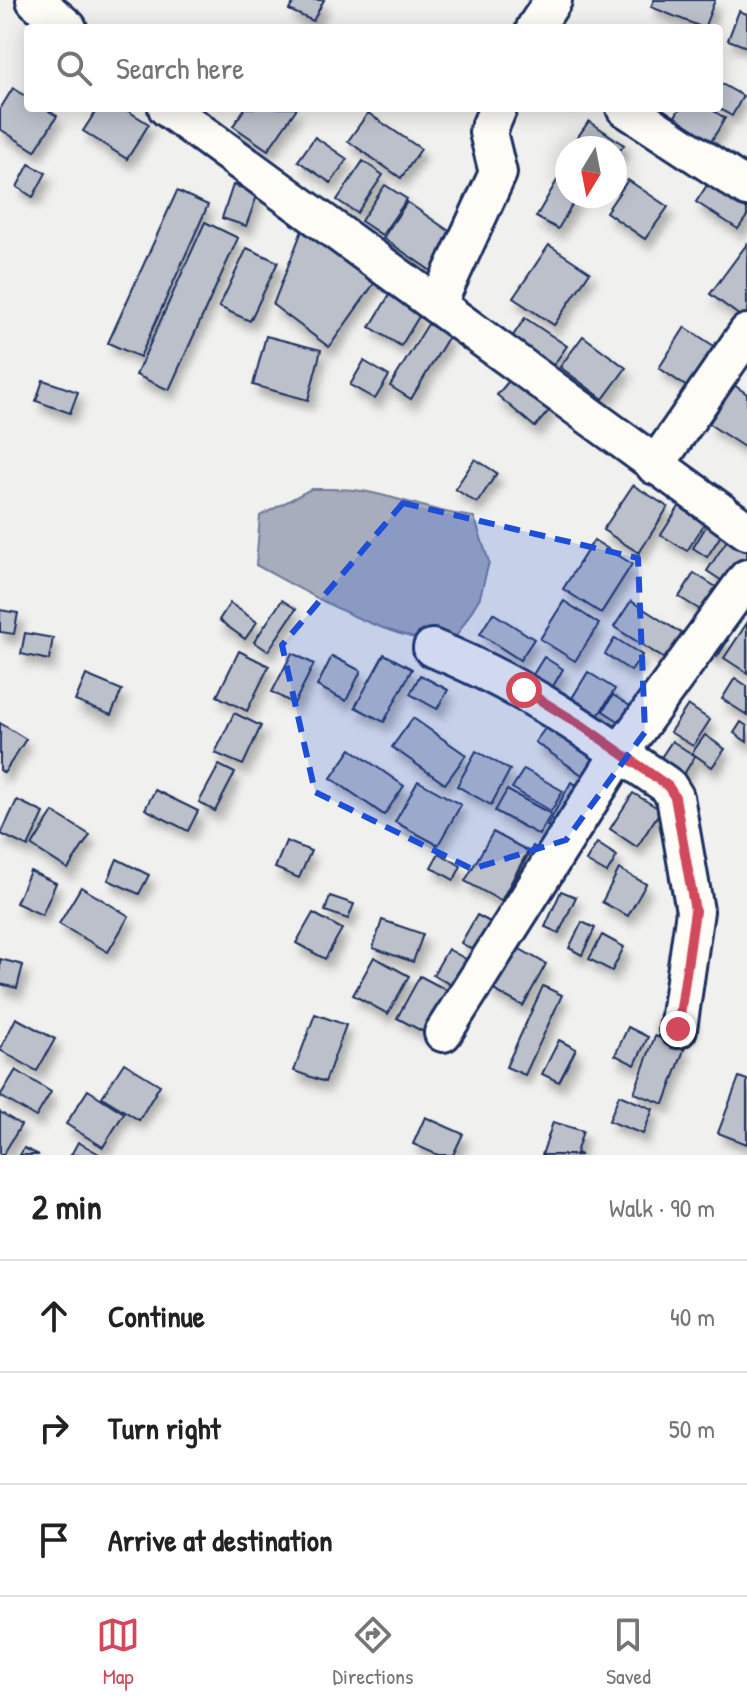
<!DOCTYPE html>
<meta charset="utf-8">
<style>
body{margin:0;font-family:"Patrick Hand",sans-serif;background:#f2f2f2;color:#222}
.compass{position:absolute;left:555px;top:136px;width:72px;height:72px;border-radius:50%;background:#fff;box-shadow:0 4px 20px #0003;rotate:190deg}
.stop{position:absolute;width:24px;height:24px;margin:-18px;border:6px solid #d1495b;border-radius:50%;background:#fff}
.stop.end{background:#d1495b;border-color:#fff;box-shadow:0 2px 8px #0008}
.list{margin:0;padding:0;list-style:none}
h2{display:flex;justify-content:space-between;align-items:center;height:104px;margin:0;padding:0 32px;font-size:34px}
h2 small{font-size:26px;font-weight:400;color:#767676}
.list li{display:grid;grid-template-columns:52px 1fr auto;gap:24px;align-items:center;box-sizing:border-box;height:112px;padding:0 32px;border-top:2px solid #e0e0e0}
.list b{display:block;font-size:30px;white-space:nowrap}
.list em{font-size:26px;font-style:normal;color:#767676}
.icon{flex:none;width:44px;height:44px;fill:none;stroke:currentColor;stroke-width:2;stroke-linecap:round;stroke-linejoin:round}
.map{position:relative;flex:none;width:747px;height:1155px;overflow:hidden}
.search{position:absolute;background:#fff;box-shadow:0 4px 20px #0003;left:24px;right:24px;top:24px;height:88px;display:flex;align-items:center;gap:20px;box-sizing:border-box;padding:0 28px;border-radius:8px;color:#767676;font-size:30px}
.sheet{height:440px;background:#fff}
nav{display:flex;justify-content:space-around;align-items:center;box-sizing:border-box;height:112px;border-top:2px solid #e0e0e0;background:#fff;font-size:22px;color:#767676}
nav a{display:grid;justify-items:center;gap:4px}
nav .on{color:#d1495b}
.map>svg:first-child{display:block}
.water{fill:#a7adbd;stroke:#6f7b97;stroke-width:2}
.building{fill:#bbc0ca;stroke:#1b2f5e;stroke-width:2;filter:url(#shadow)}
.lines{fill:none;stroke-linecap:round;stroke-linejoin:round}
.minor-casing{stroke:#1b2f5e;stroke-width:42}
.minor{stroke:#fdfcf7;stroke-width:36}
.route{stroke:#d1495b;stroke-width:10}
.marked{fill:#1d4ed8;fill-opacity:0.2;stroke:#1d4ed8;stroke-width:6;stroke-dasharray:16 10;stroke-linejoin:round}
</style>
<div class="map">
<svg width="747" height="1155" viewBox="0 0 747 1155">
<defs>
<filter id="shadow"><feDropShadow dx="5" dy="9" stdDeviation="4" flood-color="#0004"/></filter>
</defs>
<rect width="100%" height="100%" fill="#f0f0ee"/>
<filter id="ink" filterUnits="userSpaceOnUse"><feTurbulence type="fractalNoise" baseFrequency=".0125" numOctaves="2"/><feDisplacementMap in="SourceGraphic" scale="16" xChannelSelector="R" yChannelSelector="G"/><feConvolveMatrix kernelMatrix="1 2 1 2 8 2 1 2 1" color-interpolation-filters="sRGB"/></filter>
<g filter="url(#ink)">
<path class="water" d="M311,489C327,489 345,488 362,491C400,497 435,513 474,517L489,562L480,597L451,645C381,637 317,598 256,565L260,516Z"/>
<g class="building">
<polygon points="295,0 324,0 313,21 289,10"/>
<polygon points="654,0 715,0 704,28 651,7"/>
<polygon points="739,11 747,14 747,47 728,40"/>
<polygon points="720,83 743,96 732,116 718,108"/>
<polygon points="13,88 28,98 28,108 44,108 57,116 35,151 0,129 0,109"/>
<polygon points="98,108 123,108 149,124 127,159 83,131"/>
<polygon points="245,108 297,108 268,150 233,126"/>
<polygon points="680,108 709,108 725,118 705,152 667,130"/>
<polygon points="368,113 421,149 401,178 348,141"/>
<polygon points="589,121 624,145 615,157 615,148 570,148"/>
<polygon points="315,137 347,159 331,183 298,161"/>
<polygon points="363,161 383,175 357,213 337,200"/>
<polygon points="29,164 46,173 33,197 17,187"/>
<polygon points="717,170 747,190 747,216 738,229 696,202"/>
<polygon points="559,177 567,182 567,196 577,196 558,229 536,217"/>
<polygon points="628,180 668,207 645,239 606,212"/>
<polygon points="233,185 258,193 246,226 222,218"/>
<polygon points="385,185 407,199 382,235 361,221"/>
<polygon points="177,191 208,205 140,357 108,343"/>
<polygon points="407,202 462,240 437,275 383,238"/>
<polygon points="205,222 238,238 169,390 136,375"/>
<polygon points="303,228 380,275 329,347 273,305"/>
<polygon points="747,244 747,321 710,294"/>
<polygon points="549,245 590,272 554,325 513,298"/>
<polygon points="247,248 278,262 250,321 219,307"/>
<polygon points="390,294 421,313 401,346 370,327"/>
<polygon points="525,318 567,346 549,371 508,343"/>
<polygon points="428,324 449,336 411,399 390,386"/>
<polygon points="685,327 723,352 696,393 659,368"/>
<polygon points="266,336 321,350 308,400 253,385"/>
<polygon points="583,336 626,368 603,399 560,367"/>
<polygon points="364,361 389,376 375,399 350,385"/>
<polygon points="513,376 552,407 535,427 497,395"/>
<polygon points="43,380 78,392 70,413 36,401"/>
<polygon points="734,385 747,394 747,449 709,424"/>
<polygon points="475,459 497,473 477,503 455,489"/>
<polygon points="633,485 668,507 639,553 603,530"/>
<polygon points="682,502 708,518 687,551 661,535"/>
<polygon points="710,520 725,529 707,557 693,548"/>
<polygon points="731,534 747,544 747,559 730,586 707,571"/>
<polygon points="594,540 632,564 601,613 563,589"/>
<polygon points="694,573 727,594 712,617 679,597"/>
<polygon points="282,600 296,609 268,651 254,642"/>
<polygon points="564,601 599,624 575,661 540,639"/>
<polygon points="631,601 692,640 676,666 614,627"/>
<polygon points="230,603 257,622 245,639 219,620"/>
<polygon points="0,610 18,613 14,634 0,632"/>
<polygon points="493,613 534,639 520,660 480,634"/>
<polygon points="747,623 747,673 724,658"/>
<polygon points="713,630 728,640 717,657 702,647"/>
<polygon points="25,633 53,638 49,660 21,654"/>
<polygon points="615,638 642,655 631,671 605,654"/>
<polygon points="239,651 269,666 247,711 217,696"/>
<polygon points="292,653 314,664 294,704 272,692"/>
<polygon points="384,654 412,669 384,722 355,707"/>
<polygon points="332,656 361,671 346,701 317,686"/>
<polygon points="544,657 563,669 549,693 529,681"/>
<polygon points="588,672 615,689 596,719 569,703"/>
<polygon points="86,675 122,690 111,715 75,701"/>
<polygon points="420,675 448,690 437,709 410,694"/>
<polygon points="735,678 747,686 747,715 722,699"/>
<polygon points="613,695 641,713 631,729 603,711"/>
<polygon points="688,705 710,720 693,746 670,732"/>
<polygon points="234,713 261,726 243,765 215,753"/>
<polygon points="556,714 609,750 588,779 535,742"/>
<polygon points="413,718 466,755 445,784 392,747"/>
<polygon points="741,722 747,726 747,742 734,733"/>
<polygon points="0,723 26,739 4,773 0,770"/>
<polygon points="705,735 725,749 712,767 692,753"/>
<polygon points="672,741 695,756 684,774 660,759"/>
<polygon points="351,749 404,786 384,815 331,778"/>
<polygon points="476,751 510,770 491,805 457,786"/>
<polygon points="219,765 235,773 215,811 199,802"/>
<polygon points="524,769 563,791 551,811 512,788"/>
<polygon points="418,781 461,805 438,845 395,822"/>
<polygon points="571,782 591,792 566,836 547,826"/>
<polygon points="155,790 198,811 188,831 145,809"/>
<polygon points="507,790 551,814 539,835 495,811"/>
<polygon points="633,793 661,810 637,847 610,829"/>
<polygon points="17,800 44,813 28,847 1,834"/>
<polygon points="53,812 90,835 68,869 32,846"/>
<polygon points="493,832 528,851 501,901 465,881"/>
<polygon points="286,841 311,851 299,878 275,868"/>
<polygon points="597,843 617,856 607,873 586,861"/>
<polygon points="533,846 548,855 512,921 496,913"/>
<polygon points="439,853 461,866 454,880 431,867"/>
<polygon points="117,859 149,875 139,894 108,880"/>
<polygon points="619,869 646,884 628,916 602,902"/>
<polygon points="30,871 56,883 42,915 16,903"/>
<polygon points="81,887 129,916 108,952 59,924"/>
<polygon points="561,891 576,897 559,933 545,927"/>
<polygon points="330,896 354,904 348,919 325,911"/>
<polygon points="313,913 342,929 325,959 296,943"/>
<polygon points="477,915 505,930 489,959 461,943"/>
<polygon points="382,920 423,934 413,962 373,948"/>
<polygon points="582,922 595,928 582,955 569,948"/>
<polygon points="602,935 624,947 612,971 589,959"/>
<polygon points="511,944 546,964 523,1006 488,987"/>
<polygon points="448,949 478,966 464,992 433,975"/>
<polygon points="374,957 409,976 388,1014 353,995"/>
<polygon points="0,959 23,965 17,988 0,984"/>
<polygon points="420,976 456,995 433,1037 397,1018"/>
<polygon points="543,986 562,995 525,1075 506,1067"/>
<polygon points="315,1014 346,1025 325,1082 294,1071"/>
<polygon points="16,1018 55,1039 37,1071 0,1050"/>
<polygon points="628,1027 648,1037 635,1065 615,1055"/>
<polygon points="655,1036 685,1047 664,1104 634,1093"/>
<polygon points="559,1040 576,1049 559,1082 542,1074"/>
<polygon points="124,1063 160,1085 139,1120 102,1097"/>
<polygon points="16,1070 51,1092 36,1117 0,1096"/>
<polygon points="739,1077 747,1080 747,1144 718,1133"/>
<polygon points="88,1090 124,1113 103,1147 66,1124"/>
<polygon points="619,1095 653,1109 643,1134 609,1121"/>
<polygon points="0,1112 21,1125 3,1155 0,1155"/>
<polygon points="425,1117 463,1134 453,1155 438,1155 413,1144"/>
<polygon points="553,1122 583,1131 576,1153 581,1155 542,1155"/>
<polygon points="78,1142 101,1155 71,1155"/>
<polygon points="24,1148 39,1155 20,1155"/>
</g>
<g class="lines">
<defs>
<g id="minor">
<polyline points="35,0 68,28"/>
<polyline points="535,28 553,0"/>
<polyline points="167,108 747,531"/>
<polyline points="625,108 747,188"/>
<polyline points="437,305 498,173 488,132 498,108"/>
<polyline points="655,466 747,333"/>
<path d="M432,648C519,682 592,734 668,786L675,797L695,911L678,1029"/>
<polyline points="443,1033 620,753 747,578"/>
</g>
</defs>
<use href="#minor" class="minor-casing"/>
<use href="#minor" class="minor"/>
</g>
</g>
<g class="lines" filter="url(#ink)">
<polyline class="route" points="524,690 584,727 668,786 675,797 695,911 678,1029"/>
</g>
<path class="marked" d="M403,503L638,558L645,732L566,840L472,869L315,792L282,645Z"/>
</svg>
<svg class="compass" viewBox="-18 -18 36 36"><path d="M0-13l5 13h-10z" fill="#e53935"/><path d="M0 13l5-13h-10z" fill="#767676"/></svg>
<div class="stop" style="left:524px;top:690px"></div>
<div class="stop end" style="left:678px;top:1029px"></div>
<div class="search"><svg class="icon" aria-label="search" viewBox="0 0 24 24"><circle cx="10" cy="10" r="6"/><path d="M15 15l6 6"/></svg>Search here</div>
</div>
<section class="sheet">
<h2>2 min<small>Walk · 90 m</small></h2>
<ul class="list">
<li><svg class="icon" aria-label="ahead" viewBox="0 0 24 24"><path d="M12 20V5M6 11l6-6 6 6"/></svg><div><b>Continue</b></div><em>40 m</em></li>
<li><svg class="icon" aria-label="right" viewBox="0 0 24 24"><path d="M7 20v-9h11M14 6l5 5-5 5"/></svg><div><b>Turn right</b></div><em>50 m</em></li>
<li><svg class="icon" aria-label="arrive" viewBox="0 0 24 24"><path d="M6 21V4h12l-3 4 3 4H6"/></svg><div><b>Arrive at destination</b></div></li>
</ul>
</section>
<nav>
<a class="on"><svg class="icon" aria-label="map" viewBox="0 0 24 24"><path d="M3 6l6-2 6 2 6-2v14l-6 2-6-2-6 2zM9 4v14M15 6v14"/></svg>Map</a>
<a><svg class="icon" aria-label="directions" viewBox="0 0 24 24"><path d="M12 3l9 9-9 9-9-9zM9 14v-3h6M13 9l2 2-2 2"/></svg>Directions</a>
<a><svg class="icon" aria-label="saved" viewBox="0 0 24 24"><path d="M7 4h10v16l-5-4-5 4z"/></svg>Saved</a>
</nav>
